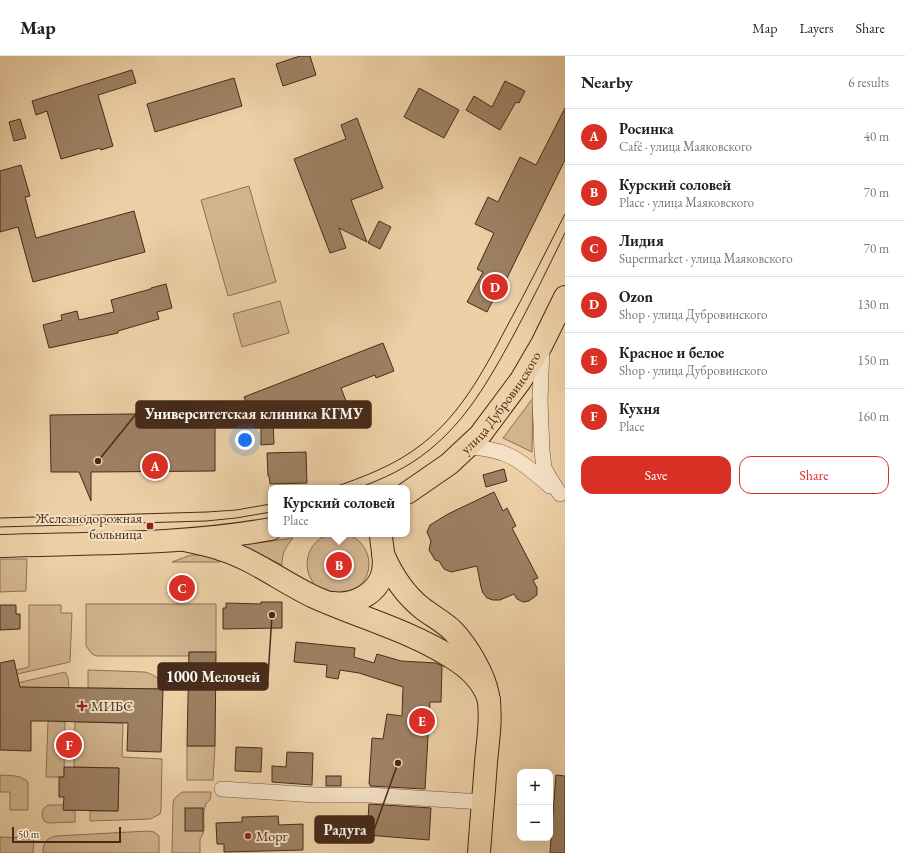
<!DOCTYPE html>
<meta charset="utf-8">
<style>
body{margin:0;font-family:"EB Garamond",serif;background:#f2f2f2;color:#222}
.controls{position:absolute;right:12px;bottom:12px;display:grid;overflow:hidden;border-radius:8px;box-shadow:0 4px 16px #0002}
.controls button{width:36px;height:36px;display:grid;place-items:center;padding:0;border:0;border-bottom:1px solid #e0e0e0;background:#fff;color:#222;font:20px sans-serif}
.scale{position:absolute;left:12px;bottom:10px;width:109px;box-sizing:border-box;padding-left:4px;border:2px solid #472b1a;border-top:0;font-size:11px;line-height:14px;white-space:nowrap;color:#472b1a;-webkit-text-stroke:3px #f3e0c5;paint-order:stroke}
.you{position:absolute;left:245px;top:384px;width:14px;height:14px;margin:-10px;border:3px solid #fff;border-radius:50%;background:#1a73e8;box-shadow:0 0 0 6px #1a73e833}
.badge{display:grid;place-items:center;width:26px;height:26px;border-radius:50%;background:#d93025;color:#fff;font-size:13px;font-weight:700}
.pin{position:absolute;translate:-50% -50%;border:2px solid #fff;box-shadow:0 1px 4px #0006}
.popup{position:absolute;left:268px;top:429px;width:142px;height:52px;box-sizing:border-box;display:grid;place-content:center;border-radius:8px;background:#fff;filter:drop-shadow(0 1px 3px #0005);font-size:13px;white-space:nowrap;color:#767676}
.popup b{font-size:15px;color:#222}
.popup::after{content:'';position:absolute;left:50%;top:100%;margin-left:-8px;border:8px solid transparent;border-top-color:#fff}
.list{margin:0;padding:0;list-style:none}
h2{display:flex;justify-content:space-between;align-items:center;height:52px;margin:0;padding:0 16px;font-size:17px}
h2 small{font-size:13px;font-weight:400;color:#767676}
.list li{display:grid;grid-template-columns:26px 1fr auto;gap:12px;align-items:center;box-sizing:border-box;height:56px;padding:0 16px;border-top:1px solid #e0e0e0}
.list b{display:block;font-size:15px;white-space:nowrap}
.list p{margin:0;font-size:13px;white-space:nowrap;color:#767676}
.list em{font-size:13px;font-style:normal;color:#767676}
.actions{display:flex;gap:8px;padding:12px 16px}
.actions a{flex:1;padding:9px 0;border:1px solid #d93025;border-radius:12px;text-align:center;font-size:14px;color:#d93025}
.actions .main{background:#d93025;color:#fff}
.map{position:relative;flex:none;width:565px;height:797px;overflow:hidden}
header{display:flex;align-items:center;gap:24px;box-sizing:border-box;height:56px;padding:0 20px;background:#fff;border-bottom:1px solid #e0e0e0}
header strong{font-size:19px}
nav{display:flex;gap:22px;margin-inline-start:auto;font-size:14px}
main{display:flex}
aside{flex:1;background:#fff}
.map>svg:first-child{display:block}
.green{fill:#d1b48e;stroke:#8c7054}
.building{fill:#9d8163;stroke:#472b1a}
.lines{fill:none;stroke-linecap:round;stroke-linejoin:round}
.minor-casing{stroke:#70543d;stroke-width:16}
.primary-casing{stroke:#472b1a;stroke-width:24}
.minor{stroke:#f3e0c5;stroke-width:15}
.primary{stroke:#edd0a6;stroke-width:22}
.tram{stroke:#472b1a;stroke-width:1}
.poi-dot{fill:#8f2418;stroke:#f3e0c5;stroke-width:1.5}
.labels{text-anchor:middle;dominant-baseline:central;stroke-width:4;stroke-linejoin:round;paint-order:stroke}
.street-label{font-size:14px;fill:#472b1a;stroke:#f3e0c5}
.poi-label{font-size:14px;fill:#472b1a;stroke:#f3e0c5;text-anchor:start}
.leader{fill:none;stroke:#472b1a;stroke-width:1.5}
.callout-dot{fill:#472b1a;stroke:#f3e0c5;stroke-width:1.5}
.callout{fill:#472b1a;stroke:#472b1a;stroke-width:1.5}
.callout-label{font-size:15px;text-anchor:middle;font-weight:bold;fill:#fff}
</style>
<header>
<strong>Map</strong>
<nav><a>Map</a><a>Layers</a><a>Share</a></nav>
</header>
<main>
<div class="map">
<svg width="565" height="797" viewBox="0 0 565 797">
<rect width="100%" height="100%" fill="#edd0a6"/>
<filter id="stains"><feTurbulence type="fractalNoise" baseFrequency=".005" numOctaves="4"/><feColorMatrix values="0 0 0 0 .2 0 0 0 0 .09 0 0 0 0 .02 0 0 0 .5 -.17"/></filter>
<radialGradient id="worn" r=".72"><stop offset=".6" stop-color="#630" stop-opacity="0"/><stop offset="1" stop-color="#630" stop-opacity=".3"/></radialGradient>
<g class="green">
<polygon points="249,130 276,226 228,240 201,144"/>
<polygon points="280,245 289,277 242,291 233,258"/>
<polygon points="533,342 532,396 503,382"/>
<circle cx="338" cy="508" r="31"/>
<path d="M293,482C285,492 282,497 282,509L242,489Z"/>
<polygon points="191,499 211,499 221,504 220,506 172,506"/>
<polygon points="0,503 27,503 26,535 0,536"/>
<polygon points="86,548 216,548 216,596 189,596 189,600 97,600 92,598 86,590"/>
<polygon points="29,549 61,549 61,557 72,557 70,606 0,622 0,618 29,611"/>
<path d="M88,614L145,616C155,619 161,623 163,633L88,632Z"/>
<polygon points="65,616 68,622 69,632 0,631"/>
<polygon points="48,665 65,666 64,721 46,721"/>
<polygon points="75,666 123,667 122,701 162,703 161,754 160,758 150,763 90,765 90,755 118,755 119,712 74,711"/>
<polygon points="187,690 215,690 213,724 187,724"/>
<path d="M0,719C10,720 20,718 28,726V754H10V736H0Z"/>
<path d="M182,736H211C211,748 207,743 205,751C201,762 208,773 200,783V797H172L173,748L174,743Z"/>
<path d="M49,749H64V754L75,755V766L48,767L44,765C41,758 41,752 49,749Z"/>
<path d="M148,775L154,776L159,780V797H43C43,787 46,782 56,780Z"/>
<polygon points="0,781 34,782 33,797 0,797"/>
</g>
<g class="building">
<polygon points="300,0 310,0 316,19 283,30 276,8"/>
<polygon points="132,14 136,27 98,39 113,90 101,94 100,92 61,103 47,55 36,59 32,45"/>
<polygon points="234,22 242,50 155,76 147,48"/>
<polygon points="505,25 525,35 519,47 516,46 500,74 466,54 474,40 492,51"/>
<polygon points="419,32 459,54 444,82 404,61"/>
<polygon points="565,52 565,104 505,226 503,225 487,256 467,246 483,216 477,213 494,177 475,168 488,141 498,146 520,101 536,109"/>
<polygon points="357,62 383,132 351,144 367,186 339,172 346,192 330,197 294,103 346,83 341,69"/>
<polygon points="20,63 26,82 14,85 9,66"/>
<polygon points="21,109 30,140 25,141 36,182 134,155 145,196 33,226 18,171 0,176 0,115"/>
<polygon points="379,165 391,171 380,193 368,187"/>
<polygon points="166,228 172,252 157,256 159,263 118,275 118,277 49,292 43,269 62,264 61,259 77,255 79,264 114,256 111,244 151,233 151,232"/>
<polygon points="383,287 394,315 376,322 375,319 341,332 346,345 308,360 303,346 271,359 273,365 274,388 261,389 261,367 255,369 244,341"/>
<polygon points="215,357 215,415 91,416 91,445 79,416 51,416 50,359"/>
<polygon points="306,396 307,427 270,428 269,420 268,420 267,397"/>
<polygon points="504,413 507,425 486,431 483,419"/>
<polygon points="494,436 503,455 507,452 516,470 512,472 538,522 533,524 537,532 537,539 529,545 523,546 517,543 514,538 500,544 493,544 487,542 483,537 481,531 477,510 451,516 444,513 439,505 435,504 429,494 431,485 427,476 430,469 448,458"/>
<polygon points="175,524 190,524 195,527 194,536 170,537 170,527"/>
<polygon points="261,546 282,546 282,572 223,573 223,552 226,552 226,547 261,548"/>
<polygon points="0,549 16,549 16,558 20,558 20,573 0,574"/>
<polygon points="296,586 355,592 354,601 374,607 377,598 401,605 436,607 442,610 441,646 430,646 425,733 370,730 370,728 369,728 372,682 383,683 387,658 402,660 403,631 359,617 340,614 338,623 326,621 327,609 294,606"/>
<polygon points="189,596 216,596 215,690 187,690"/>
<polygon points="14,604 20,631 163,633 161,696 127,695 128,667 48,665 31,665 31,695 0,694 0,607"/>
<polygon points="236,691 262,692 261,716 235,715"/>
<polygon points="287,696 313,697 312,729 272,726 272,710 286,711"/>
<polygon points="64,711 119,712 118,755 63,754 64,741 59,741 59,721 64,721"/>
<polygon points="556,719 565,720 565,797 550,797"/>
<rect x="326" y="720" width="15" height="10"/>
<polygon points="369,748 431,752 429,784 367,779"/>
<rect x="185" y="752" width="18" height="23"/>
<polygon points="278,760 279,769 303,768 303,794 224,796 224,788 217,788 216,767 242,766 242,761"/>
</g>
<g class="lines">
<defs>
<g id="minor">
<polyline points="542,292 540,344 542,395 544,412 549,421 560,438"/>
<path d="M469,391C509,393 521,405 550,430"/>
<polyline points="222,733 316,739 368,739 483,746"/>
</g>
<g id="primary">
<path id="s1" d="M407,437L449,408L480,379L521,324L542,288L565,241"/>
<path d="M185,484C196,487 209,489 220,493C253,503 281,525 312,540C358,561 408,574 451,601C468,611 483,625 489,644"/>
<path d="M0,490C90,487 182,489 271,473"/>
<path d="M383,498C392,519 403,537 422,552C432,560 444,566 453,575C468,591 484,618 488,639C492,660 488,684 486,706C484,736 481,767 479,797"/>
<path d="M332,547C353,550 379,538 383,515C386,503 381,490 381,478"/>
</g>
</defs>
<use href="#minor" class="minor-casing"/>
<use href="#primary" class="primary-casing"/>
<use href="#minor" class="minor"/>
<use href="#primary" class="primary"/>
<g class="tram">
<path d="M332,432C363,421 396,409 422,388C460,359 483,316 505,274C526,236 545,197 565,158"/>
<path d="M358,432C383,423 407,412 428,395C466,365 489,324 512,282C531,247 548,212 565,177"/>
<polyline points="0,462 207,456 236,454 271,448"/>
<polyline points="0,471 206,465 236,462 271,456"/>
</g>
</g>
<g class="poi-dot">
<rect x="146" y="466" width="8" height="8" rx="2"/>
<path d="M80 644h4v4h4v4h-4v4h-4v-4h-4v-4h4z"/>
<circle cx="248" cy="780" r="4"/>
</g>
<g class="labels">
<g class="street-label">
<text stroke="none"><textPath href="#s1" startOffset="132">улица Дубровинского</textPath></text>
</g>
<g class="poi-label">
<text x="142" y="462" text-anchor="end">Железнодорожная<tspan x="142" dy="16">больница</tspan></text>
<text x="91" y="650">МИБС</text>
<text x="256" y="780">Морг</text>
</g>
</g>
<path class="leader" d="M98 405L136 358M272 559L268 621M398 707L374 774"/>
<g class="callout-dot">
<circle cx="98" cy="405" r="4"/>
<circle cx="272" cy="559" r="4"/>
<circle cx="398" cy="707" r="4"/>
</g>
<g class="callout">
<rect x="136" y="345" width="235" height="27" rx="4"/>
<rect x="158" y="607" width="110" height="27" rx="4"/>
<rect x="315" y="760" width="59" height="27" rx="4"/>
</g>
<g class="callout-label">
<text x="254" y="363">Университетская клиника КГМУ</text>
<text x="213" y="626">1000 Мелочей</text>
<text x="345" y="779">Радуга</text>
</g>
<rect width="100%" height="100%" filter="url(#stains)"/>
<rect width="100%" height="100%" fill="url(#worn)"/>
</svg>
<div class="controls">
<button>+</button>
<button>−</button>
</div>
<div class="scale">50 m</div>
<div class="you"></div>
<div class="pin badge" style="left:155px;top:410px">A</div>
<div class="pin badge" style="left:339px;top:509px">B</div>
<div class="popup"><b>Курский соловей</b>Place</div>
<div class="pin badge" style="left:182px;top:532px">C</div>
<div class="pin badge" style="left:495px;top:231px">D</div>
<div class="pin badge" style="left:422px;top:665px">E</div>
<div class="pin badge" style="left:69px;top:689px">F</div>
</div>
<aside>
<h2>Nearby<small>6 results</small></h2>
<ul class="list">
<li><span class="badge">A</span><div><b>Росинка</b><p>Café · улица Маяковского</p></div><em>40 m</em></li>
<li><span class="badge">B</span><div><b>Курский соловей</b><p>Place · улица Маяковского</p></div><em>70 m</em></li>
<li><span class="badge">C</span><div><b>Лидия</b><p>Supermarket · улица Маяковского</p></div><em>70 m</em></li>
<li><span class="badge">D</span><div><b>Ozon</b><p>Shop · улица Дубровинского</p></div><em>130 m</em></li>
<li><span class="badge">E</span><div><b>Красное и белое</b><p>Shop · улица Дубровинского</p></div><em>150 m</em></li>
<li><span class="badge">F</span><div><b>Кухня</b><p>Place</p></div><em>160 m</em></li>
</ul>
<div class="actions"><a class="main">Save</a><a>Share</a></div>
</aside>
</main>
